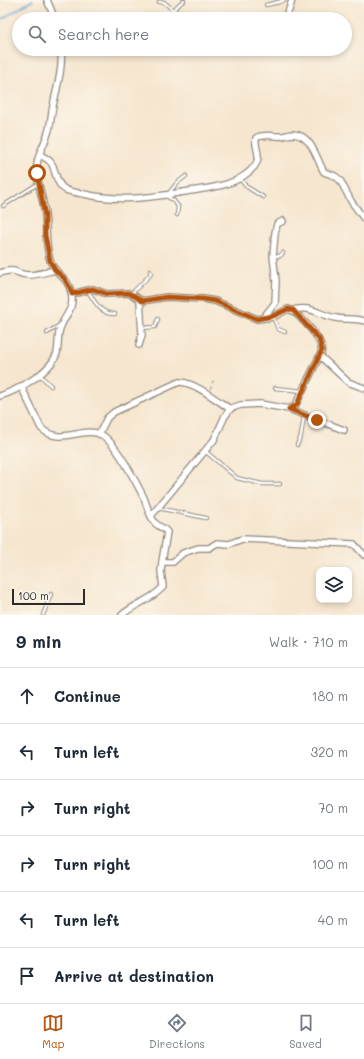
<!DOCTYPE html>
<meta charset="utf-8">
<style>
body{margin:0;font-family:Mali,sans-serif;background:#f6f6f7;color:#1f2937}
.controls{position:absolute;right:12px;bottom:12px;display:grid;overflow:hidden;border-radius:8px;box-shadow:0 2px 6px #0003}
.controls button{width:36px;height:36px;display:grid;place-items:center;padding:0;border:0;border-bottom:1px solid #e0e1e3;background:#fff;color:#1f2937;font:20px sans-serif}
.scale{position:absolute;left:12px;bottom:10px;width:73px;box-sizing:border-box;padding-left:4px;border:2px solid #2b2b2b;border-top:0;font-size:11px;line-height:14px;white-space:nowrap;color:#2b2b2b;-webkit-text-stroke:3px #fbf7ec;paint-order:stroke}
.stop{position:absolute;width:12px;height:12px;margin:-9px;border:3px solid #b45309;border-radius:50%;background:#fff}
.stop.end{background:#b45309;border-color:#fff;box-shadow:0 1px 4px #0008}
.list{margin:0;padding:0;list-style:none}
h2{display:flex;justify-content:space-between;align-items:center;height:52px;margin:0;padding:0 16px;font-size:17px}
h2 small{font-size:13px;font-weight:400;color:#747a83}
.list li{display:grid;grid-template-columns:26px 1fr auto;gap:12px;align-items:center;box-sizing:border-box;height:56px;padding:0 16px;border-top:1px solid #e0e1e3}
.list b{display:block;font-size:15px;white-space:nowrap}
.list em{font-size:13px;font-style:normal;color:#747a83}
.icon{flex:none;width:22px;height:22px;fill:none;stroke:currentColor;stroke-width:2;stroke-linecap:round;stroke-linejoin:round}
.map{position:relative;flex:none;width:364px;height:615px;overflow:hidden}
.search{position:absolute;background:#fff;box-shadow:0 2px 6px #0003;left:12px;right:12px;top:12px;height:44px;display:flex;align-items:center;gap:10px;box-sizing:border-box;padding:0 14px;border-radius:22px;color:#747a83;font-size:15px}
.sheet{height:388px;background:#fff}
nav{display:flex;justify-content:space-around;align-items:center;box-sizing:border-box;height:56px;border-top:1px solid #e0e1e3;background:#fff;font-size:11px;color:#747a83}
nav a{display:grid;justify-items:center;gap:2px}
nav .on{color:#b45309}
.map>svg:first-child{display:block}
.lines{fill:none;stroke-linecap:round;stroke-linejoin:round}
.stream{stroke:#5ea0d1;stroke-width:1.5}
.service-casing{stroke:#90887d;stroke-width:4.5}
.minor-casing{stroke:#90887d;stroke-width:8}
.path{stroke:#90887d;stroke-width:1;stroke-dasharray:3 3;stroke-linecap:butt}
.service{stroke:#fff;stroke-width:2.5}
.minor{stroke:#fff;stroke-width:5.5}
.route{stroke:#b45309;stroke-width:5}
</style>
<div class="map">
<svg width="364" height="615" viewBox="0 0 364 615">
<rect width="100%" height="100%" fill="#fbf7ec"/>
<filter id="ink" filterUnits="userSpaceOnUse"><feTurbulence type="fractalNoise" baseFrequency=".025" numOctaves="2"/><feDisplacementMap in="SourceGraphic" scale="8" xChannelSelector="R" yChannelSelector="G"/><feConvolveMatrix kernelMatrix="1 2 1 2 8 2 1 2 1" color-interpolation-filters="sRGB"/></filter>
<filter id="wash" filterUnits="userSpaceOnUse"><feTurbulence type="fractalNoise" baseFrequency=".012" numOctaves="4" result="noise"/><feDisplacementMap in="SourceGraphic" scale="16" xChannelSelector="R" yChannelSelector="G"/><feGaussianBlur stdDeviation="0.9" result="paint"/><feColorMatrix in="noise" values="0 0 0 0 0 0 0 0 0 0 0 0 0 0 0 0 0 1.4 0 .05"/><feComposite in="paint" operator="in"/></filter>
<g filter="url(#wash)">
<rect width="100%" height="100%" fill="#f6e6cf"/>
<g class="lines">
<polyline class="stream" points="0,20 33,0"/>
</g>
</g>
<g filter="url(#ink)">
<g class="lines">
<defs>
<g id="service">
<polyline points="159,2 164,2 173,10 184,0"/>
<polyline points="266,5 279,2 284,0"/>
<polyline points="240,179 247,187 263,197"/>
<polyline points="169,193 177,183 186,176"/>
<polyline points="166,196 173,200 178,206 177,215"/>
<polyline points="3,206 39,183"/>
<polyline points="273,256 280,256 283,253"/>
<path d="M88,291C94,301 101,315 115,314"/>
<polyline points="131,294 151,274 150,271"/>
<polyline points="273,317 278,329 285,332"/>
<polyline points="142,328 155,327 158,319"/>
<polyline points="47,333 60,325"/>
<polyline points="40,375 51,386"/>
<polyline points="275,388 303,391"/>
<polyline points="297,445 301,436 304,416"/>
<polyline points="205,451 237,478 262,484 280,484"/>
<polyline points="158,508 206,518"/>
<polyline points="43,615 51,594"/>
</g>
<g id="minor">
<polyline points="47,0 55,19"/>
<polyline points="283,19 289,10 292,0"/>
<path d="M40,155C44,157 49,159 52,164C56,172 56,185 66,190C71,192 78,193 84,194C119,202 148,198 184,192C207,188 237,187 254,167C263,155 254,149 256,138C262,134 271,136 278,136C283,137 288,134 293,134C312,135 316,158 324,172L335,176L340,180L351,201L364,219"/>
<path d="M0,273C18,267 15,275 29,275C37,275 46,272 55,270"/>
<path d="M72,294L93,289L107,294L128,293L135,296L142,301L167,297L203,299L215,301L257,319L273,317L288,309L295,312C304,322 325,340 321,353L295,406L289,409L260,404L241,405L231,408L225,416L214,440L151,516"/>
<path d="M293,310C312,305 318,315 336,318C345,320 355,318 364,321"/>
<polyline points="263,318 275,303 276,281 273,256 275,233 277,224 283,221"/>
<polyline points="139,345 142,335 140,300"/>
<polyline points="320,356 348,382 364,388"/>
<path d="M21,386L41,428C60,447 83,425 102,435C116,443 137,484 144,498C147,506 150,517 155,523C159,527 164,528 167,532L162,562L161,571L163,587C152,600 134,604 122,615"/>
<path d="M0,396C18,390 51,372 57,353C59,344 57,334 61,326C66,313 75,309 71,292C68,277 55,274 51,263C45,248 47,231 45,215C44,199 35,180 37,164C38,154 45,143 48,133C51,124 51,115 53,106C57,87 63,68 61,49"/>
<polyline points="289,409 344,430"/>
<path d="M99,434L107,418L114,412L179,382C193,381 218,401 230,409"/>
<polyline points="162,562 173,562 183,553 198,548 209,548 217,543 229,544 242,539 354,544 364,555"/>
</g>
</defs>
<use href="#service" class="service-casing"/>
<use href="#minor" class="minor-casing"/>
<polyline class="path" points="210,389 214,379"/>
<use href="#service" class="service"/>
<use href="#minor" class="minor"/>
</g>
</g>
<g class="lines" filter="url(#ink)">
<polyline class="route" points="37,173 45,216 45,235 50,261 55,270 64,278 70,288 72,294 93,289 107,294 128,293 135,296 142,301 167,297 203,299 215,301 257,319 273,316 288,309 293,310 319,339 322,350 297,404 295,406 289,409 317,420"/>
</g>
</svg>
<div class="controls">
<button><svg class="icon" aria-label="layers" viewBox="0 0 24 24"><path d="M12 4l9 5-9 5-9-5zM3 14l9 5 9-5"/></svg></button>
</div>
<div class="scale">100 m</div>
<div class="stop" style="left:37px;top:173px"></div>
<div class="stop end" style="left:317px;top:420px"></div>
<div class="search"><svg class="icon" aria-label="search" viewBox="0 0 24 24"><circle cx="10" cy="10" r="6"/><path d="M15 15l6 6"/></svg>Search here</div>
</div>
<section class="sheet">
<h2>9 min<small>Walk · 710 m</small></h2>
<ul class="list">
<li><svg class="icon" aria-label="ahead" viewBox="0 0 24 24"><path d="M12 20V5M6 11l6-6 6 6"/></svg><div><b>Continue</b></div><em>180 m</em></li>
<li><svg class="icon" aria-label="left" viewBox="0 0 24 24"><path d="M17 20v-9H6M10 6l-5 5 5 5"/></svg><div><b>Turn left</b></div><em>320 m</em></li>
<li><svg class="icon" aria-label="right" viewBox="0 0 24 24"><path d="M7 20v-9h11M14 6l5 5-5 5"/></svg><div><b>Turn right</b></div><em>70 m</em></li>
<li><svg class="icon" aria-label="right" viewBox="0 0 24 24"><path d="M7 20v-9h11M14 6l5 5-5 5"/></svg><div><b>Turn right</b></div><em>100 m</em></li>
<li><svg class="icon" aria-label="left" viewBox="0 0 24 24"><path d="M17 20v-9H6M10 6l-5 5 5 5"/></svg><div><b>Turn left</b></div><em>40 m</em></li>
<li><svg class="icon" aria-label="arrive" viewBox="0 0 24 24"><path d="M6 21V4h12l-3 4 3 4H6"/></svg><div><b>Arrive at destination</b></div></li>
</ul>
</section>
<nav>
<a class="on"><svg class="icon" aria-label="map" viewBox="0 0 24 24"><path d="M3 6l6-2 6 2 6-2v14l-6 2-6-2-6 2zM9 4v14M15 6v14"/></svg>Map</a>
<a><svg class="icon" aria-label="directions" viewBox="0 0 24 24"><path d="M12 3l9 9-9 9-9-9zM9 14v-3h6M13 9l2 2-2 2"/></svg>Directions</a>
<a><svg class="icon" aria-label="saved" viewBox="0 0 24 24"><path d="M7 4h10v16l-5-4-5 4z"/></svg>Saved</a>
</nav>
